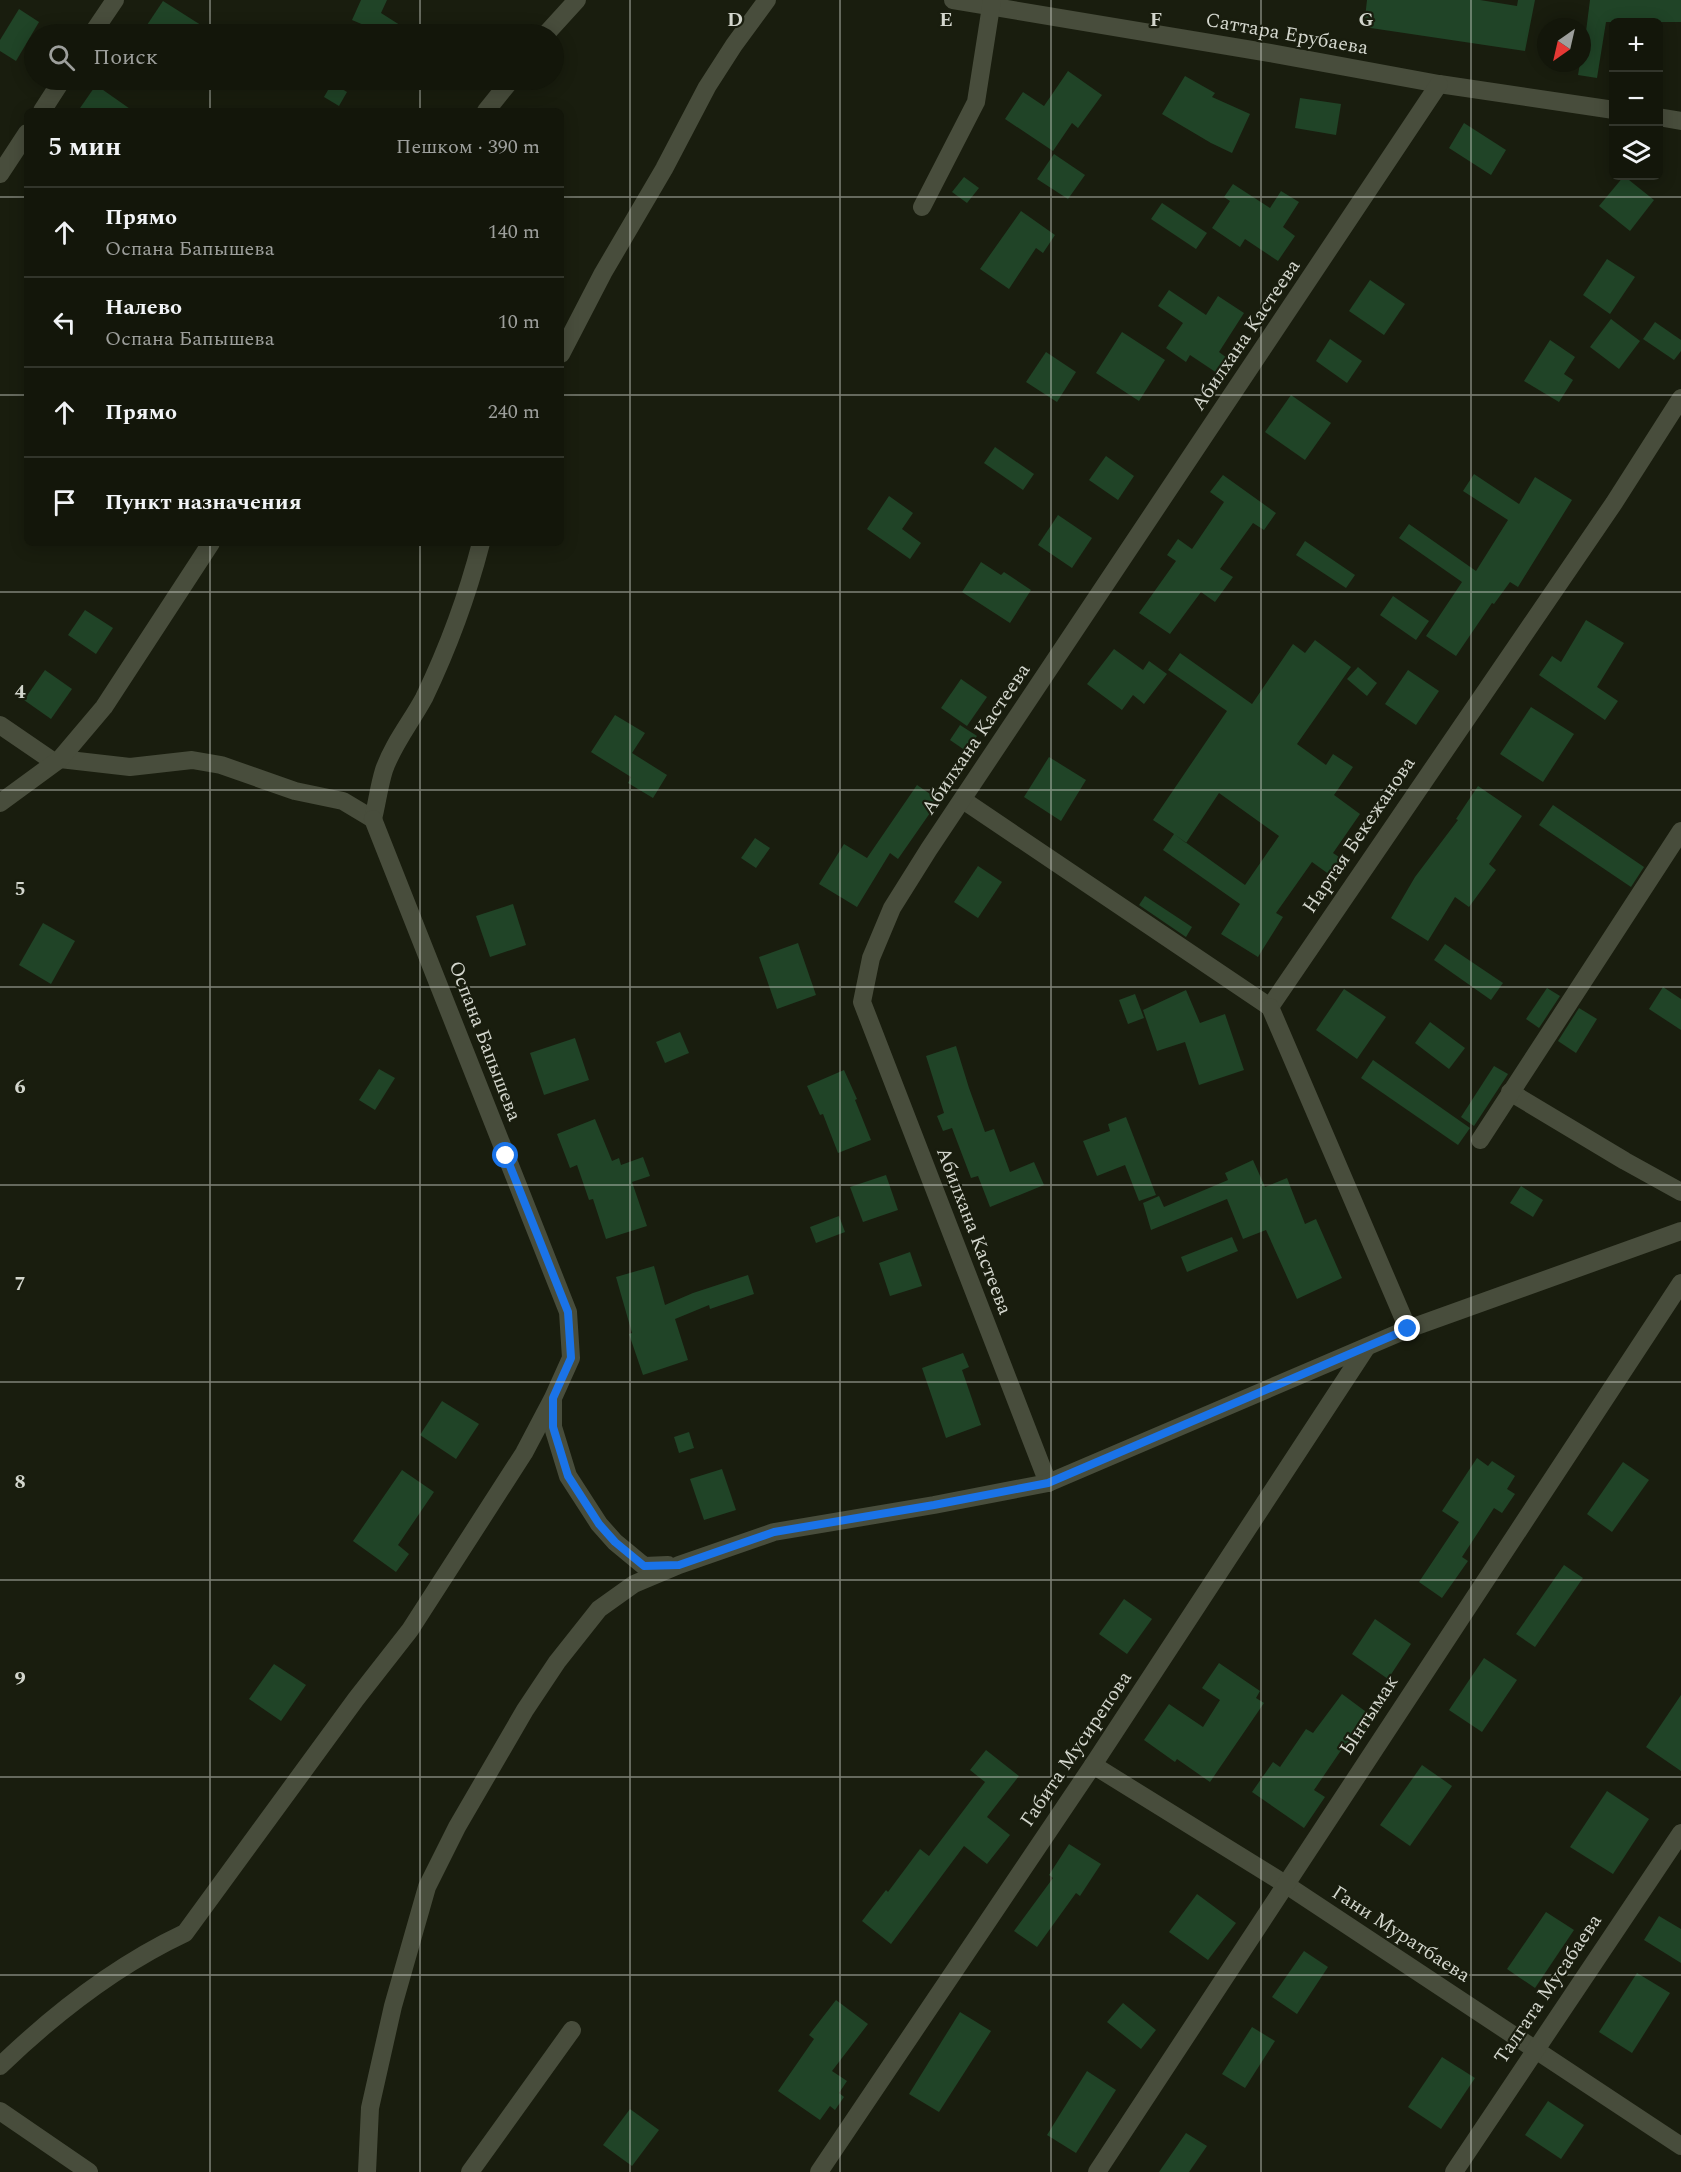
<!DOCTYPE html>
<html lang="ru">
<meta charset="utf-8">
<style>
body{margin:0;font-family:Spectral,serif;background:#1c1f13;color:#f1f3f6}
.controls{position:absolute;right:18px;top:18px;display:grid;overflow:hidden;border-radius:9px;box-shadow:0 3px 15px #0003}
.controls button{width:54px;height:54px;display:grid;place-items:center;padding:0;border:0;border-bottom:2px solid #32352b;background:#13160a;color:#f1f3f6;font:30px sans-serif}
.compass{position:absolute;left:1537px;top:18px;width:54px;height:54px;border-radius:50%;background:#13160a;box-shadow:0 3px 15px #0003;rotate:214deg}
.stop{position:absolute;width:18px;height:18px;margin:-14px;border:4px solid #1a73e8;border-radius:50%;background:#fff}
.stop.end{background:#1a73e8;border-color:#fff;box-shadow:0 2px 6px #0008}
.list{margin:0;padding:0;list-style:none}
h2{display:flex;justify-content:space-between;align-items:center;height:78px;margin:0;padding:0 24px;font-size:26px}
h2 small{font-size:20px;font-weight:400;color:#9d9f9c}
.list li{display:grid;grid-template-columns:39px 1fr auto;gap:18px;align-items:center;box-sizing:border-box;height:90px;padding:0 24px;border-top:2px solid #32352b}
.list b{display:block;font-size:22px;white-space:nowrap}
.list p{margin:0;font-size:20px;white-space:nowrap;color:#9d9f9c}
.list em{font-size:20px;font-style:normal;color:#9d9f9c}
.icon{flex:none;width:33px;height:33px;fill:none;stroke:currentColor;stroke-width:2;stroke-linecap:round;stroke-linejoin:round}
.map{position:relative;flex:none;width:1681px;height:2172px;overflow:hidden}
.search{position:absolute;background:#13160a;box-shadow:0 3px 15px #0003;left:24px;top:24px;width:540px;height:66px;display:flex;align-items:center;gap:15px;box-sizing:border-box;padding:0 21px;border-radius:33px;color:#9d9f9c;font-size:22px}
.panel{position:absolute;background:#13160a;box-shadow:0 3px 15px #0003;left:24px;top:108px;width:540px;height:438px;border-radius:9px}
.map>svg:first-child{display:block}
.building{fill:#204427;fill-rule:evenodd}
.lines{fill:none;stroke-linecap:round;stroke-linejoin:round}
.minor{stroke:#484d3c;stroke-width:18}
.route{stroke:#1a73e8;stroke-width:8}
.grid{fill:none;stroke:#d3d6cd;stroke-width:1.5;stroke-opacity:0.55}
.labels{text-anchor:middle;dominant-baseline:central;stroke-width:4.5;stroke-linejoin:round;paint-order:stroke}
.street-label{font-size:20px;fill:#d3d6cd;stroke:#191d0e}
.grid-label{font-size:20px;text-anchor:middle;font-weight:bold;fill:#d3d6cd;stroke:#191d0e;stroke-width:4.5;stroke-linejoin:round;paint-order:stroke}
</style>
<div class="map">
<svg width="1681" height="2172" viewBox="0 0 1681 2172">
<rect width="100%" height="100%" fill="#191d0e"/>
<g class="building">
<polygon points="361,0 387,0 381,13 414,34 385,34 352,20"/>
<polygon points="1367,0 1480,0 1517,6 1518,0 1535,0 1525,51 1364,27"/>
<polygon points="1590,0 1681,0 1681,22 1606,22 1597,78 1578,75 1580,63 1582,63"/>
<polygon points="163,1 215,34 141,34"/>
<polygon points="19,9 39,22 16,61 0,51 0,40"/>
<polygon points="1068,71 1102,95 1078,128 1072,123 1053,151 1005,119 1023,92 1044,106"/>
<polygon points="1185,76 1215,93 1212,97 1250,114 1232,153 1211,143 1162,114"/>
<polygon points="332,83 347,92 339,106 324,97"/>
<polygon points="96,85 133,111 78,111"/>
<polygon points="1300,98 1341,104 1336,135 1295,128"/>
<polygon points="1464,123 1506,150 1491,175 1449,148"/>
<polygon points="1054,154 1085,175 1068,199 1037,179"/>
<polygon points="1624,176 1654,200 1630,231 1599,206"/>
<polygon points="964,177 979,188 967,203 952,192"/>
<polygon points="1233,184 1270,208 1281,191 1299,202 1283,227 1295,236 1278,261 1245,239 1240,247 1212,228 1230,201 1224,197"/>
<polygon points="1162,203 1207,233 1196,249 1151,219"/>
<polygon points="1021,211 1055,235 1043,253 1036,248 1009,289 980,269"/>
<polygon points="1607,259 1635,277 1610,314 1583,295"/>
<polygon points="1370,280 1405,304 1384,335 1349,311"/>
<polygon points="1169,290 1206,315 1218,296 1244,313 1219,352 1227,358 1217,373 1190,355 1186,362 1166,348 1183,323 1158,306"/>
<polygon points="1611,319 1640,341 1619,369 1590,347"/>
<polygon points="1655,322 1681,340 1681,351 1674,360 1643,339"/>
<polygon points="1122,332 1165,360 1139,401 1096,373"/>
<polygon points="1330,339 1362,361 1347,383 1316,361"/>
<polygon points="1550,340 1575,357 1564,374 1573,380 1559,402 1524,381"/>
<polygon points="1046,352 1076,372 1057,402 1026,382"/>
<polygon points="1291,395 1331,423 1305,460 1265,432"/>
<polygon points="995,447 1034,474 1023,490 984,463"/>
<polygon points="1106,456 1134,476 1118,500 1089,480"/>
<polygon points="1474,474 1519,504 1535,477 1572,500 1518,587 1510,582 1494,604 1492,603 1456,656 1426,636 1462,582 1399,538 1409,524 1476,571 1508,520 1463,491"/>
<polygon points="1223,475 1276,513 1264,530 1253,523 1220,569 1233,577 1215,602 1201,592 1170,634 1139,613 1176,561 1167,555 1178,539 1192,549 1224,502 1210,492"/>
<polygon points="889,496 913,513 902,529 921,543 910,559 867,529"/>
<polygon points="1058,515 1092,538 1072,568 1038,545"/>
<polygon points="1305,541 1355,575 1346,588 1296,555"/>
<polygon points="981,562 1001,575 1004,572 1031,590 1010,623 962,592"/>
<polygon points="1393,596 1429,621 1416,640 1380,615"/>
<polygon points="85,610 113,628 96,654 68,635"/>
<polygon points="1586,620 1624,643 1597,687 1618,701 1605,720 1539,675 1552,656 1561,662"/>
<path d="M1315,640L1351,667L1297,744L1326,765L1333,754L1353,767L1334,795L1360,814L1333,853L1342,859L1330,875L1312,862L1276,913L1283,917L1258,957L1221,934L1240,904L1163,850L1174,834L1153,820L1227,711L1168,670L1180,653L1252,704L1293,644L1305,653ZM1219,793L1279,836L1245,885L1174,834L1186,843Z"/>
<polygon points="1114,649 1143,670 1149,661 1167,674 1144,704 1133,695 1122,710 1087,684"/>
<polygon points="1358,667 1377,683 1367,696 1347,679"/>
<polygon points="45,670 72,689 51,719 24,700"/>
<polygon points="1408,670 1439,691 1416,725 1385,704"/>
<polygon points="961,679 987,697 967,726 941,708"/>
<polygon points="1531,707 1574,734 1543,782 1500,754"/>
<polygon points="615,715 645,733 632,753 667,775 653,798 628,783 631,777 591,752"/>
<polygon points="960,725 977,736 966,751 950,740"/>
<polygon points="1049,757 1086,780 1061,821 1024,797"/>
<polygon points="917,785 939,800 898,859 890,853 857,907 819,884 844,844 867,858"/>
<polygon points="1478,786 1522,816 1489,864 1496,870 1469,907 1455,897 1428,941 1391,918 1415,877 1458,820 1456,819"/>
<polygon points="1553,805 1644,867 1631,887 1539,825"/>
<polygon points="755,838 770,848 756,868 741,858"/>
<polygon points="978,866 1002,882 978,918 954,902"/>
<polygon points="1145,896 1192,927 1186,937 1139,905"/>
<polygon points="513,904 526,945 490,957 476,916"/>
<polygon points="43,923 75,941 51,984 19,965"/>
<polygon points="798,943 816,995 777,1009 759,957"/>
<polygon points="1445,944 1503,983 1491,1000 1434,960"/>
<polygon points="1663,987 1681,999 1681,1030 1649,1009"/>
<polygon points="1547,988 1560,996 1539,1028 1526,1019"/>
<polygon points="1344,989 1386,1017 1357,1059 1316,1030"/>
<polygon points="1186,990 1200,1023 1225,1014 1244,1070 1199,1085 1185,1042 1157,1051 1143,1010"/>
<polygon points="1135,994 1144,1018 1128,1024 1119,1000"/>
<polygon points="1579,1008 1597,1019 1576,1053 1558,1041"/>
<polygon points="1430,1022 1465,1048 1449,1069 1415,1043"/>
<polygon points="680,1032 689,1053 665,1063 656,1042"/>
<polygon points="575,1038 589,1080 544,1095 530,1053"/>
<polygon points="956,1046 969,1088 985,1132 994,1129 1010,1172 1034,1162 1044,1185 990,1207 978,1176 971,1178 952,1128 943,1131 937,1116 944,1113 926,1056"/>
<polygon points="1373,1060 1470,1128 1458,1145 1361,1078"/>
<polygon points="1494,1066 1508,1074 1474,1126 1461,1117"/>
<polygon points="379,1069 395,1078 375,1110 359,1100"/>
<polygon points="844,1070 857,1099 855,1100 871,1140 838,1153 823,1114 820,1115 807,1086"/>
<polygon points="1126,1117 1156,1195 1139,1201 1125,1165 1097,1176 1083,1141 1110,1131 1108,1124"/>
<polygon points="595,1119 612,1161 619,1158 621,1165 643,1157 650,1176 632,1182 647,1226 606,1239 593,1199 589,1200 577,1165 570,1168 557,1134"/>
<polygon points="1253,1160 1265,1187 1287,1178 1305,1224 1316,1219 1342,1278 1297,1299 1266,1230 1243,1239 1227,1199 1151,1230 1143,1203 1159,1196 1164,1207 1228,1180 1225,1173"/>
<polygon points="886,1175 898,1210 863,1222 850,1187"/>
<polygon points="1521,1186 1543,1200 1533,1217 1510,1203"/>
<polygon points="839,1216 845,1232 816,1243 810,1227"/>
<polygon points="1232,1237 1238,1251 1187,1272 1181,1257"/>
<polygon points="910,1252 922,1286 890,1296 879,1263"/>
<polygon points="654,1266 665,1305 693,1293 748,1275 754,1294 710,1309 709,1305 675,1319 688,1360 643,1375 629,1334 632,1333 616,1277"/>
<polygon points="963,1353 969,1367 962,1370 981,1425 946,1438 922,1368"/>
<polygon points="442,1401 479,1424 456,1459 420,1435"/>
<polygon points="689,1432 694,1448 679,1453 674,1437"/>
<polygon points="1477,1458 1488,1466 1492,1461 1515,1476 1507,1489 1515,1494 1502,1513 1494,1508 1462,1557 1468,1561 1442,1598 1419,1582 1459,1522 1442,1511"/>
<polygon points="1623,1462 1649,1480 1612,1532 1587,1514"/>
<polygon points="722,1469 736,1510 704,1520 690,1479"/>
<polygon points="402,1470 434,1492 398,1545 409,1554 396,1572 353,1541"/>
<polygon points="1564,1565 1583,1578 1535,1647 1516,1634"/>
<polygon points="1124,1599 1152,1619 1127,1654 1099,1634"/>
<polygon points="1375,1619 1411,1644 1388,1679 1352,1654"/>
<polygon points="1484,1658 1517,1680 1482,1732 1449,1710"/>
<polygon points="1219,1663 1260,1691 1256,1698 1264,1703 1210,1782 1177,1759 1175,1762 1144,1740 1169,1704 1203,1727 1220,1700 1202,1688"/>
<polygon points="274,1664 306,1685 281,1721 249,1699"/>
<polygon points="1342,1694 1373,1717 1351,1747 1346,1743 1314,1790 1325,1797 1304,1828 1252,1792 1273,1762 1280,1767 1306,1729 1313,1733"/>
<polygon points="1681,1695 1681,1771 1646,1747"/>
<polygon points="986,1750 1019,1776 987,1817 1010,1835 987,1864 964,1846 891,1944 862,1921 886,1890 888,1892 920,1849 929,1856 985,1782 970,1770"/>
<polygon points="1422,1765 1452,1786 1410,1846 1380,1825"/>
<polygon points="1607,1791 1649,1819 1613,1874 1570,1847"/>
<polygon points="1069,1844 1101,1864 1080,1896 1076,1893 1037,1947 1014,1931 1053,1878 1049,1875"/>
<polygon points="1197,1894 1236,1923 1208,1960 1169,1932"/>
<polygon points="1546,1912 1574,1930 1535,1988 1507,1969"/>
<polygon points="1659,1916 1681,1929 1681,1963 1644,1940"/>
<polygon points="1304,1951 1328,1967 1297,2014 1272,1997"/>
<polygon points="1637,1973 1670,1993 1632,2053 1599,2032"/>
<polygon points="836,2000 868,2024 832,2071 847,2081 839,2093 844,2097 835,2110 830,2106 820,2120 778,2091 814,2039 809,2035"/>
<polygon points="1123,2003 1156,2030 1141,2049 1107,2022"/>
<polygon points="960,2012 991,2031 939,2112 909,2094"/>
<polygon points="1252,2027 1275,2041 1245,2088 1222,2074"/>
<polygon points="1442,2057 1475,2078 1441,2129 1408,2107"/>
<polygon points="1087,2071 1116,2090 1076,2153 1047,2135"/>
<polygon points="1548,2101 1584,2125 1561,2159 1525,2135"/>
<polygon points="630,2109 659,2130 632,2166 603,2145"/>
<polygon points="1186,2133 1207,2146 1189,2172 1159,2172"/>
</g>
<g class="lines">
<g class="minor">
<polyline points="953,0 1270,53 1439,84 1614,110"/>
<polyline points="92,34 115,0"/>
<polyline points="546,34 577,0"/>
<polyline points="42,111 62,80"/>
<polyline points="486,111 511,80"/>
<polyline points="1658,117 1681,121"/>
<polyline points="0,174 27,133"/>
<polyline points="922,207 976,102 992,0"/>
<polyline points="561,354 603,273 664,169 707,87 734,45 767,0"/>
<polyline points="0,725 54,762"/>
<polyline points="60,759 130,767 192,760 221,765 295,791 343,801 373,819"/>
<polyline points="963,800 1270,1007"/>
<polyline points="0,803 60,759 104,707 211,543"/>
<path d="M373,819C377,803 379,786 384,770C393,744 411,722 424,698C448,648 467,597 481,543"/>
<polyline points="1270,1007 1614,503 1681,398"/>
<polyline points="1270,1007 1408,1329"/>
<polyline points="1510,1092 1625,1161 1681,1192"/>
<polyline points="1480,1140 1681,831"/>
<polyline points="553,1399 553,1427 568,1476 599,1524 615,1542 644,1566 668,1565"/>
<polyline points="1048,1483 862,1002 871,958 892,908 929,849 1439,84"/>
<polyline points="1093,1765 1285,1884 1681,2146"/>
<path d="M0,2066C54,2014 117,1965 185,1933L356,1699L410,1630L524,1453L553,1398L571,1358L568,1312L373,819"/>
<polyline points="0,2111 89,2172"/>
<polyline points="367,2172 370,2108 393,2006 427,1887 457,1827 525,1710 557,1662 599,1609 634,1584 679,1565 774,1532 934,1505 1048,1483 1408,1329 1681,1231"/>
<polyline points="470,2172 572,2030"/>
<polyline points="819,2172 1093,1765 1366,1348"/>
<polyline points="1097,2172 1681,1283"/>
<polyline points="1454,2172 1681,1833"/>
</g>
</g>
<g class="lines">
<polyline class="route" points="506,1156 568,1312 571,1358 553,1398 553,1427 568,1476 599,1524 615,1542 644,1566 679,1565 774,1532 934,1505 1048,1483 1408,1329"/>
</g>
<path class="grid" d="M210,0V34M420,0V34M630,0V2172M840,0V2172M1051,0V2172M1261,0V2172M1471,0V2172M210,80V111M420,80V111M0,197H27M561,197H1681M0,395H27M561,395H1681M210,543V2172M420,543V2172M0,592H1681M0,790H1681M0,987H1681M0,1185H1681M0,1382H1681M0,1580H1681M0,1777H1681M0,1975H1681"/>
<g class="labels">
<g class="street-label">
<text transform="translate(1287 34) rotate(10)">Саттара Ерубаева</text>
<text transform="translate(1246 335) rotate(-56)">Абилхана Кастеева</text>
<text transform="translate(976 739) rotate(-56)">Абилхана Кастеева</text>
<text transform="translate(1359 835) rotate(-56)">Нартая Бекежанова</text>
<text transform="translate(485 1041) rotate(69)">Оспана Бапышева</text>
<text transform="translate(974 1231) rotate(69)">Абилхана Кастеева</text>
<text transform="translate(1369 1715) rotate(-57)">Ынтымак</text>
<text transform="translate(1076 1749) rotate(-56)">Габита Мусирепова</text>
<text transform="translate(1401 1934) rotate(33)">Гани Муратбаева</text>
<text transform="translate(1548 1989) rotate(-56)">Талгата Мусабаева</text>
</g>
</g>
<g class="grid-label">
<text x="735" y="26">D</text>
<text x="946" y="26">E</text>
<text x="1156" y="26">F</text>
<text x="1366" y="26">G</text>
<text x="20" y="698">4</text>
<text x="20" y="895">5</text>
<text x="20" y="1093">6</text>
<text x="20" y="1290">7</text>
<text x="20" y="1488">8</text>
<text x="20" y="1685">9</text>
</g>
</svg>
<div class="controls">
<button>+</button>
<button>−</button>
<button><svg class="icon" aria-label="layers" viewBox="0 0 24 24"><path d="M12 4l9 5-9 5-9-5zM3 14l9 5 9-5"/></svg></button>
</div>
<svg class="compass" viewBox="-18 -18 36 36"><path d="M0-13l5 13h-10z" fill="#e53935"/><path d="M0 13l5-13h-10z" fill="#9d9f9c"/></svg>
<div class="stop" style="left:506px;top:1156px"></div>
<div class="stop end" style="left:1408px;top:1329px"></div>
<div class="search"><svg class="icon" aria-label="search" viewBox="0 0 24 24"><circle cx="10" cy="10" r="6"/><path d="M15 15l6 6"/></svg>Поиск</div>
<section class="panel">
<h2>5 мин<small>Пешком · 390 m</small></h2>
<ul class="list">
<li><svg class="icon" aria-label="ahead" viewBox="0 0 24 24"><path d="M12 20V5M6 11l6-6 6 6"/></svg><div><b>Прямо</b><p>Оспана Бапышева</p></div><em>140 m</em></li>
<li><svg class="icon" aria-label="left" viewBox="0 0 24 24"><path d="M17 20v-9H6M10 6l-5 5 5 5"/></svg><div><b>Налево</b><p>Оспана Бапышева</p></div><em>10 m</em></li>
<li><svg class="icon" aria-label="ahead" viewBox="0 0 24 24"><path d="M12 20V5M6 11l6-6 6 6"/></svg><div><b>Прямо</b></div><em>240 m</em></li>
<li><svg class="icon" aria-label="arrive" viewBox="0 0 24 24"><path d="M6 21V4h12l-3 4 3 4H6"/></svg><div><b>Пункт назначения</b></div></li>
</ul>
</section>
</div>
